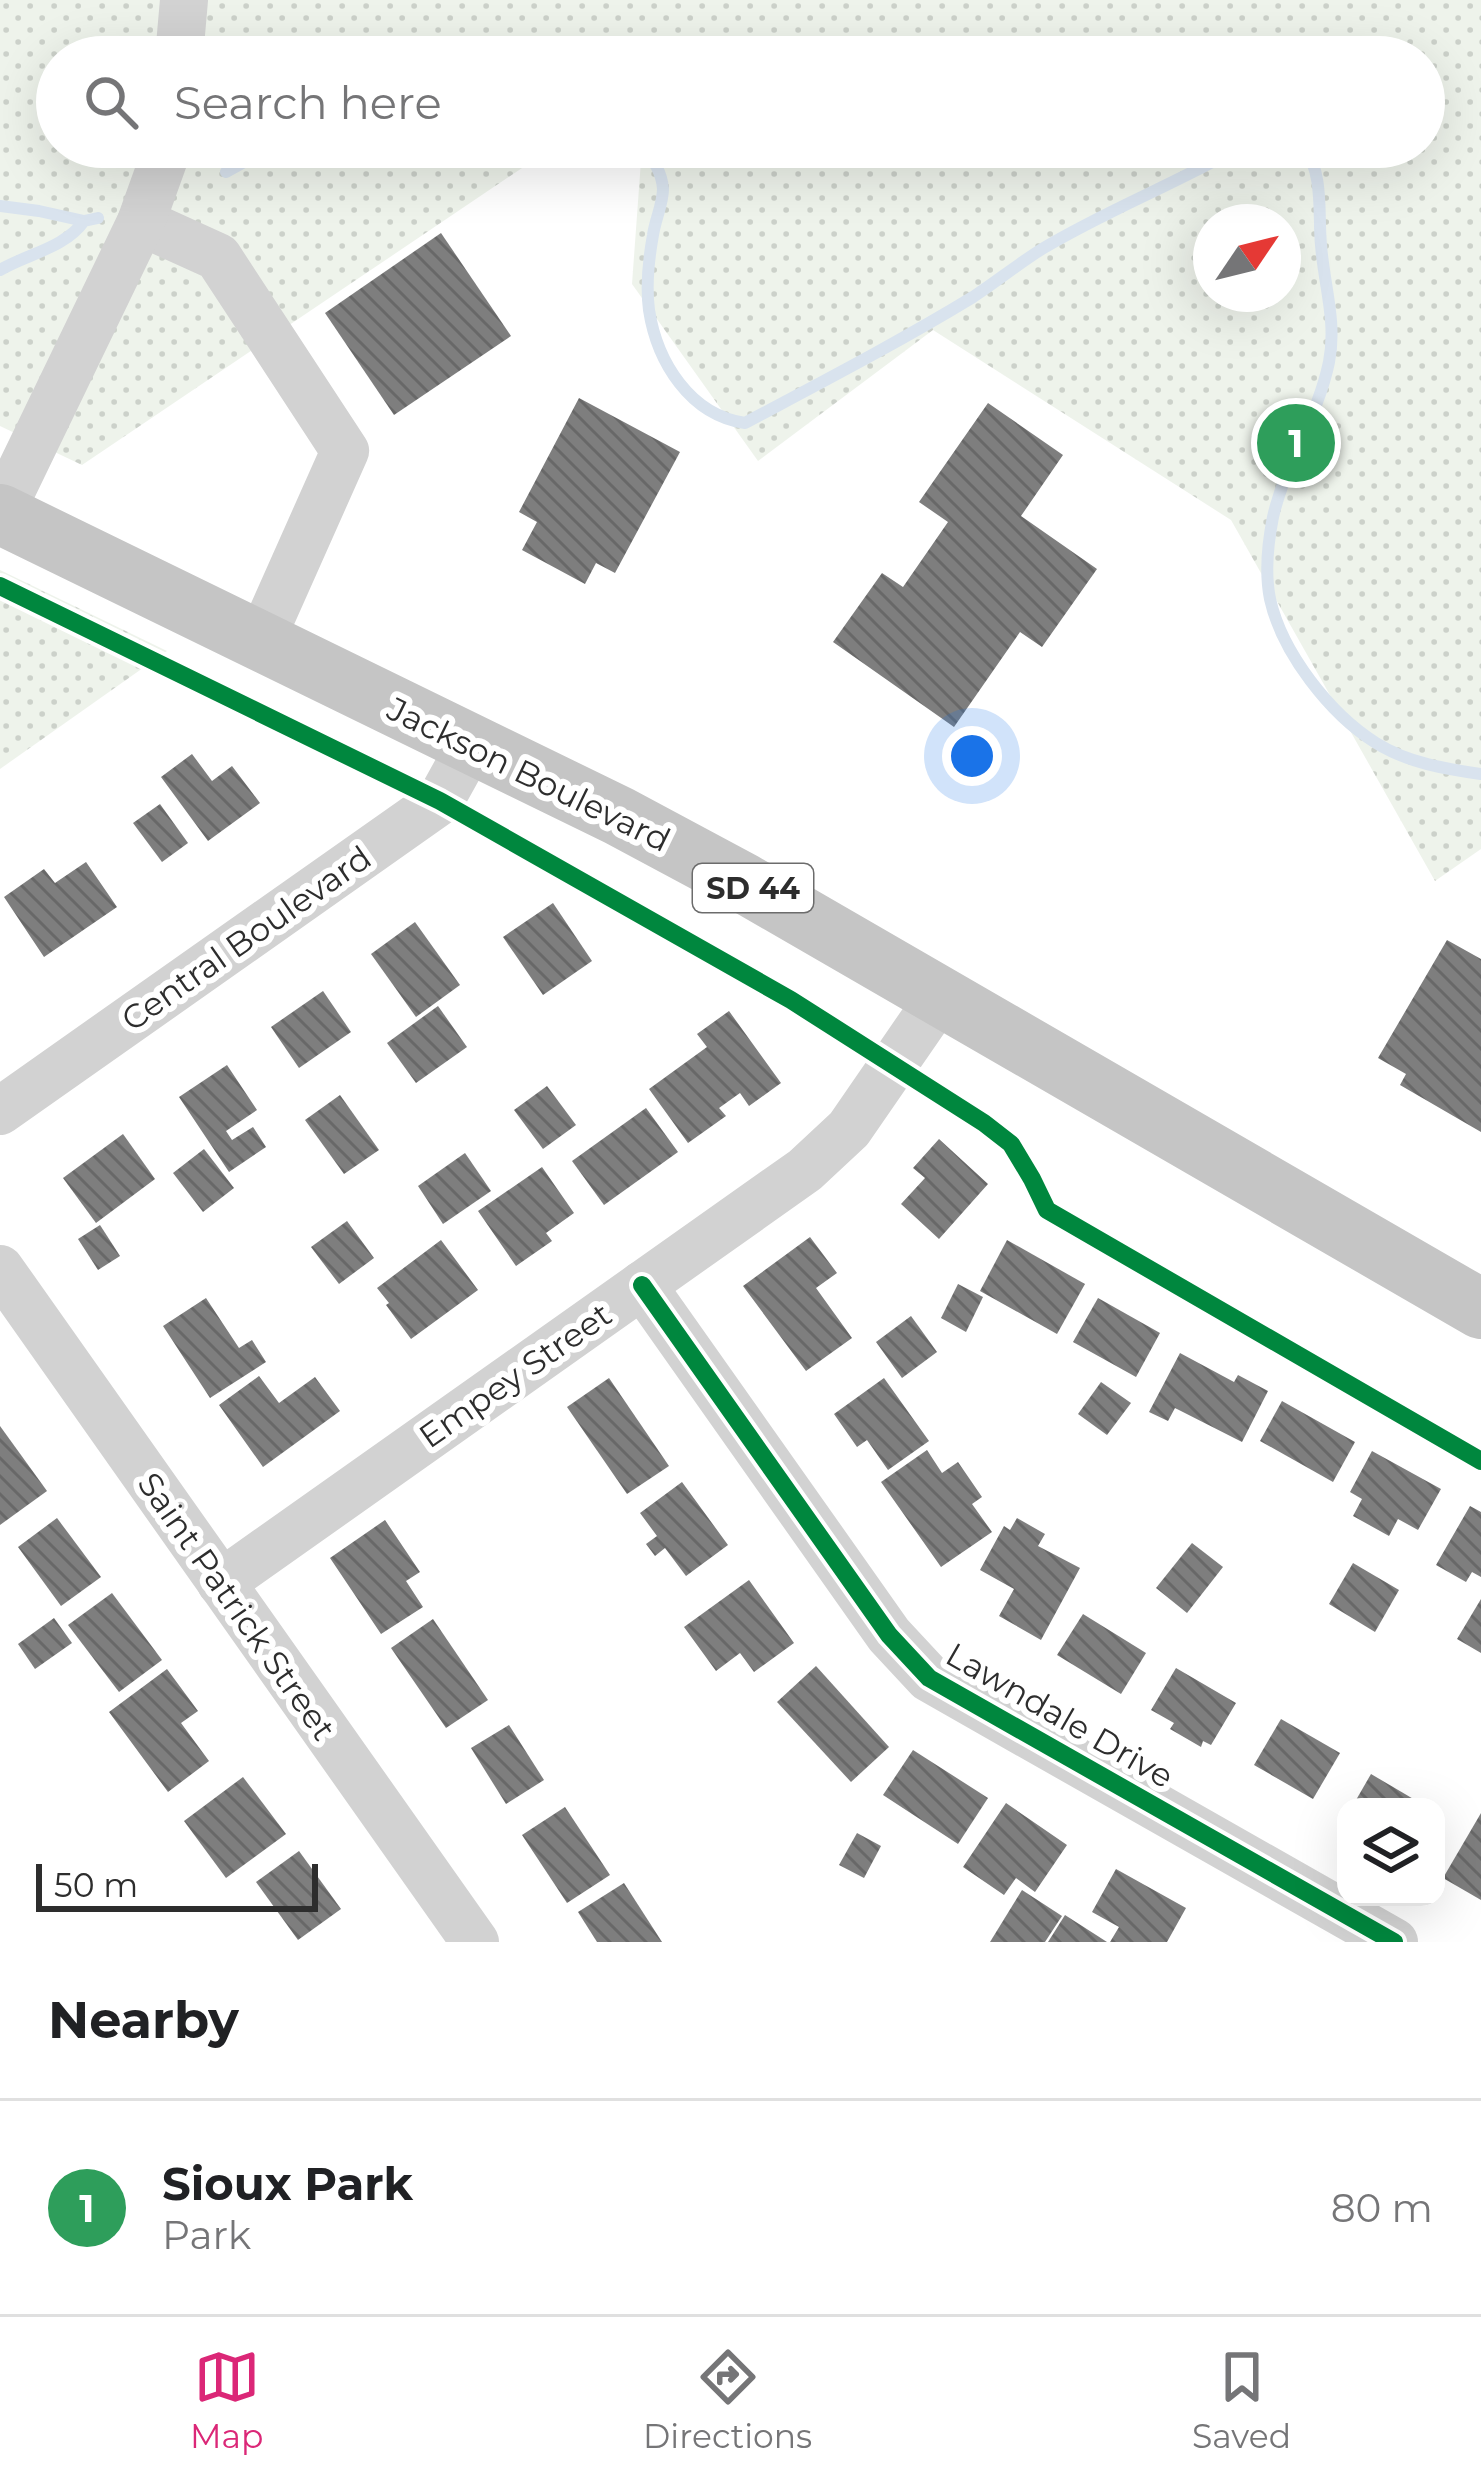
<!DOCTYPE html>
<style>
body{margin:0;font-family:Montserrat,sans-serif;background:#f2f2f2;color:#202124}
.controls{position:absolute;right:36px;bottom:36px;display:grid;overflow:hidden;border-radius:24px;box-shadow:0 12px 48px #0002}
.controls button{width:108px;height:108px;display:grid;place-items:center;padding:0;border:0;border-bottom:3px solid #e0e0e0;background:#fff;color:#202124;font:60px sans-serif}
.compass{position:absolute;left:1193px;top:204px;width:108px;height:108px;border-radius:50%;background:#fff;box-shadow:0 12px 48px #0002;rotate:55deg}
.scale{position:absolute;left:36px;bottom:30px;width:282px;box-sizing:border-box;padding-left:12px;border:6px solid #2d2d2d;border-top:0;font-size:33px;line-height:42px;white-space:nowrap;color:#2d2d2d;-webkit-text-stroke:9px #fff;paint-order:stroke}
.you{position:absolute;left:972px;top:756px;width:42px;height:42px;margin:-30px;border:9px solid #fff;border-radius:50%;background:#1a73e8;box-shadow:0 0 0 18px #1a73e833}
.badge{display:grid;place-items:center;width:78px;height:78px;border-radius:50%;background:#db2777;color:#fff;font-size:39px;font-weight:700}
.pin{position:absolute;translate:-50% -50%;border:6px solid #fff;box-shadow:0 3px 12px #0006}
.list{margin:0;padding:0;list-style:none}
h2{display:flex;justify-content:space-between;align-items:center;height:156px;margin:0;padding:0 48px;font-size:51px}
h2 small{font-size:39px;font-weight:400;color:#757577}
.list li{display:grid;grid-template-columns:78px 1fr auto;gap:36px;align-items:center;box-sizing:border-box;height:216px;padding:0 48px;border-top:3px solid #e0e0e0}
.list b{display:block;font-size:45px;white-space:nowrap}
.list p{margin:0;font-size:39px;white-space:nowrap;color:#757577}
.list em{font-size:39px;font-style:normal;color:#757577}
.icon{flex:none;width:66px;height:66px;fill:none;stroke:currentColor;stroke-width:2;stroke-linecap:round;stroke-linejoin:round}
.map{position:relative;flex:none;width:1481px;height:1942px;overflow:hidden}
.search{position:absolute;background:#fff;box-shadow:0 12px 48px #0002;left:36px;right:36px;top:36px;height:132px;display:flex;align-items:center;gap:30px;box-sizing:border-box;padding:0 42px;border-radius:66px;color:#757577;font-size:45px}
.sheet{height:372px;background:#fff}
nav{display:flex;justify-content:space-around;align-items:center;box-sizing:border-box;height:168px;border-top:3px solid #e0e0e0;background:#fff;font-size:33px;color:#757577}
nav a{display:grid;justify-items:center;gap:6px}
nav .on{color:#db2777}
.map>svg:first-child{display:block}
.park{fill:url(#park-dots);fill-rule:evenodd}
.lines{fill:none;stroke-linecap:round;stroke-linejoin:round}
.stream{stroke:#d9e3ee;stroke-width:12}
.building{fill:url(#building-back-hatch)}
.minor{stroke:#d2d2d2;stroke-width:48}
.major{stroke:#c5c5c5;stroke-width:60}
.cycleway-casing{stroke:#fff;stroke-width:26}
.cycleway{stroke:#00873e;stroke-width:18}
.labels{text-anchor:middle;dominant-baseline:central;stroke-width:12;stroke-linejoin:round;paint-order:stroke}
.shield{fill:#fff;stroke:#6c6c6c;stroke-width:3}
.shield-label{font-size:30px;font-weight:bold;fill:#2d2d2d}
.street-label{font-size:33px;fill:#2d2d2d;stroke:#fff}
</style>
<div class="map">
<svg width="1481" height="1942" viewBox="0 0 1481 1942">
<defs>
<pattern id="park-dots" width="8" height="8" patternUnits="userSpaceOnUse" patternTransform="scale(3)"><rect width="8" height="8" fill="#eef3eb"/><path d="M2 2h.1M6 6h.1" fill="none" stroke="#ccd1ca" stroke-width="1.8" stroke-linecap="round"/></pattern>
<pattern id="building-back-hatch" width="6" height="6" patternUnits="userSpaceOnUse" patternTransform="scale(3)"><rect width="6" height="6" fill="#7e7e7e"/><path d="M-1 5l2 2M0 0l6 6M5-1l2 2" fill="none" stroke="#686868"/></pattern>
</defs>
<rect width="100%" height="100%" fill="#fff"/>
<g class="park">
<path d="M0,0H1481V849L1435,881L1231,520L933,330L758,461L632,284L642,147H1424V57H57V147H553L82,465L0,426ZM1211,222H1283V294H1211Z"/>
<polygon points="0,570 167,651 0,769"/>
</g>
<g class="lines">
<g class="stream">
<path d="M643,147C653,160 662,172 663,189C663,204 655,220 653,235C649,257 646,287 649,310C657,362 690,415 745,423C822,382 899,342 973,297C996,282 1018,264 1042,249C1105,211 1175,184 1240,147"/>
<path d="M1304,147C1324,174 1318,213 1321,245C1324,285 1337,322 1329,362C1318,416 1285,464 1273,517C1268,542 1265,574 1270,599C1282,653 1330,714 1376,743C1408,763 1446,769 1481,774"/>
<polyline points="226,172 271,147"/>
<polyline points="0,206 39,211 84,221"/>
<path d="M0,270C27,254 65,248 84,221L98,218"/>
</g>
</g>
<g class="building">
<polygon points="441,233 511,336 394,415 325,313"/>
<polygon points="579,398 680,452 615,573 596,563 585,584 522,550 537,522 519,512"/>
<polygon points="988,403 1063,455 1021,516 1097,569 1042,647 1020,632 954,727 833,642 882,573 903,587 948,522 919,502"/>
<polygon points="192,754 212,781 232,766 260,803 208,841 161,777"/>
<polygon points="160,804 188,843 162,862 133,823"/>
<polygon points="86,862 117,907 44,957 4,897 44,869 55,883"/>
<polygon points="553,903 592,961 543,995 503,937"/>
<polygon points="415,922 460,985 416,1017 371,954"/>
<polygon points="1447,940 1481,959 1481,1132 1400,1085 1406,1074 1378,1058"/>
<polygon points="323,991 351,1032 299,1068 271,1027"/>
<polygon points="438,1006 467,1047 416,1083 387,1043"/>
<polygon points="729,1011 781,1083 749,1106 740,1093 719,1108 726,1116 688,1143 649,1089 707,1047 697,1034"/>
<polygon points="227,1065 257,1110 226,1131 232,1140 253,1127 266,1147 229,1172 179,1097"/>
<polygon points="547,1086 576,1125 543,1149 514,1110"/>
<polygon points="340,1095 379,1150 344,1174 305,1120"/>
<polygon points="646,1108 678,1152 604,1205 572,1161"/>
<polygon points="123,1134 155,1179 96,1223 63,1178"/>
<polygon points="939,1139 988,1184 939,1239 901,1204 925,1178 913,1168"/>
<polygon points="204,1149 234,1188 203,1212 173,1173"/>
<polygon points="465,1153 491,1191 443,1224 418,1186"/>
<polygon points="542,1167 574,1213 546,1233 552,1241 516,1266 478,1211"/>
<polygon points="347,1221 374,1258 339,1284 311,1247"/>
<polygon points="100,1225 120,1256 98,1270 78,1239"/>
<polygon points="810,1237 837,1273 816,1288 852,1338 806,1371 743,1286"/>
<polygon points="441,1240 478,1290 411,1339 386,1305 389,1303 377,1288"/>
<polygon points="1007,1240 1085,1284 1057,1334 980,1291"/>
<polygon points="958,1284 983,1297 966,1332 941,1318"/>
<polygon points="206,1298 239,1348 252,1340 266,1362 210,1398 163,1326"/>
<polygon points="1098,1298 1160,1333 1136,1377 1073,1342"/>
<polygon points="911,1316 937,1352 902,1378 876,1342"/>
<polygon points="1180,1353 1234,1382 1238,1375 1268,1391 1242,1442 1175,1408 1168,1421 1149,1412"/>
<polygon points="259,1376 279,1403 315,1377 340,1411 263,1467 219,1405"/>
<polygon points="609,1378 669,1466 627,1494 567,1407"/>
<polygon points="884,1378 929,1441 888,1470 867,1440 857,1447 834,1414"/>
<polygon points="1101,1382 1131,1403 1107,1435 1078,1414"/>
<polygon points="1282,1401 1355,1442 1333,1482 1260,1441"/>
<polygon points="0,1426 47,1491 0,1525"/>
<polygon points="927,1450 942,1473 958,1462 982,1497 972,1504 992,1532 941,1567 881,1482"/>
<polygon points="1372,1451 1441,1489 1418,1530 1398,1519 1389,1536 1353,1516 1362,1499 1350,1492"/>
<polygon points="682,1482 728,1545 686,1576 665,1548 655,1556 646,1544 657,1536 640,1513"/>
<polygon points="1470,1506 1481,1512 1481,1577 1472,1572 1466,1582 1436,1565"/>
<polygon points="57,1518 101,1577 61,1606 18,1547"/>
<polygon points="1017,1518 1045,1534 1038,1546 1080,1568 1041,1640 999,1616 1014,1589 980,1570 1004,1526 1010,1530"/>
<polygon points="385,1520 420,1572 406,1581 423,1607 381,1634 330,1558"/>
<polygon points="1192,1543 1223,1567 1187,1613 1156,1588"/>
<polygon points="1353,1563 1399,1590 1375,1632 1329,1604"/>
<polygon points="749,1580 794,1643 754,1672 740,1653 716,1671 684,1627"/>
<polygon points="112,1593 162,1660 119,1692 68,1625"/>
<polygon points="1481,1599 1481,1653 1457,1639"/>
<polygon points="1083,1614 1146,1653 1121,1694 1057,1655"/>
<polygon points="54,1618 72,1643 35,1669 18,1644"/>
<polygon points="433,1619 488,1700 446,1728 391,1648"/>
<polygon points="816,1666 889,1747 851,1782 777,1702"/>
<polygon points="1176,1668 1236,1703 1211,1745 1203,1741 1201,1747 1170,1729 1174,1723 1151,1710"/>
<polygon points="167,1669 198,1711 181,1723 209,1761 168,1792 109,1712"/>
<polygon points="1281,1719 1340,1753 1313,1799 1254,1765"/>
<polygon points="509,1725 544,1780 506,1804 471,1748"/>
<polygon points="913,1750 988,1798 958,1844 883,1795"/>
<polygon points="1371,1774 1427,1807 1352,1807"/>
<polygon points="243,1777 286,1834 226,1878 184,1821"/>
<polygon points="1006,1803 1067,1845 1035,1892 1016,1878 1004,1895 963,1867"/>
<polygon points="565,1807 610,1875 567,1903 522,1835"/>
<polygon points="1481,1813 1481,1900 1443,1878"/>
<polygon points="857,1833 881,1846 864,1878 839,1865"/>
<polygon points="299,1851 341,1909 298,1940 256,1882"/>
<polygon points="1116,1869 1186,1908 1167,1942 1110,1942 1119,1927 1092,1912"/>
<polygon points="624,1883 662,1942 597,1942 578,1912"/>
<polygon points="1022,1890 1062,1916 1045,1942 990,1942"/>
<polygon points="1065,1915 1107,1942 1048,1942"/>
</g>
<g class="lines">
<g class="minor">
<polyline points="179,57 184,0"/>
<polyline points="141,222 218,257 345,451 260,642"/>
<polyline points="0,514 141,222 168,147"/>
<polyline points="0,1111 440,801 471,745"/>
<polyline points="0,1269 475,1942"/>
<polyline points="642,1285 889,1635 929,1678 1394,1942"/>
<polyline points="221,1583 805,1170 849,1129 940,997"/>
</g>
<polyline class="major" points="0,514 619,816 744,883 1481,1309"/>
<defs>
<g id="cycleway">
<polyline points="0,586 440,801 791,1000 984,1123 1011,1144 1032,1179 1047,1210 1481,1461"/>
<polyline points="642,1285 889,1635 929,1678 1394,1942"/>
</g>
</defs>
<use href="#cycleway" class="cycleway-casing"/>
<use href="#cycleway" class="cycleway"/>
</g>
<g class="labels">
<rect class="shield" x="693" y="864" width="120" height="48" rx="9"/>
<g class="shield-label">
<text x="753" y="888">SD 44</text>
</g>
<g class="street-label">
<text transform="translate(529 774) rotate(26)">Jackson Boulevard</text>
<text transform="translate(246 938) rotate(-35)">Central Boulevard</text>
<text transform="translate(515 1375) rotate(-35)">Empey Street</text>
<text transform="translate(237 1606) rotate(55)">Saint Patrick Street</text>
<text transform="translate(1060 1715) rotate(30)">Lawndale Drive</text>
</g>
</g>
</svg>
<div class="controls">
<button><svg class="icon" aria-label="layers" viewBox="0 0 24 24"><path d="M12 4l9 5-9 5-9-5zM3 14l9 5 9-5"/></svg></button>
</div>
<svg class="compass" viewBox="-18 -18 36 36"><path d="M0-13l5 13h-10z" fill="#e53935"/><path d="M0 13l5-13h-10z" fill="#757577"/></svg>
<div class="scale">50 m</div>
<div class="you"></div>
<div class="pin badge" style="left:1296px;top:443px;background:#2e9e5b">1</div>
<div class="search"><svg class="icon" aria-label="search" viewBox="0 0 24 24"><circle cx="10" cy="10" r="6"/><path d="M15 15l6 6"/></svg>Search here</div>
</div>
<section class="sheet">
<h2>Nearby<small></small></h2>
<ul class="list">
<li><span class="badge" style="background:#2e9e5b">1</span><div><b>Sioux Park</b><p>Park</p></div><em>80 m</em></li>
</ul>
</section>
<nav>
<a class="on"><svg class="icon" aria-label="map" viewBox="0 0 24 24"><path d="M3 6l6-2 6 2 6-2v14l-6 2-6-2-6 2zM9 4v14M15 6v14"/></svg>Map</a>
<a><svg class="icon" aria-label="directions" viewBox="0 0 24 24"><path d="M12 3l9 9-9 9-9-9zM9 14v-3h6M13 9l2 2-2 2"/></svg>Directions</a>
<a><svg class="icon" aria-label="saved" viewBox="0 0 24 24"><path d="M7 4h10v16l-5-4-5 4z"/></svg>Saved</a>
</nav>
